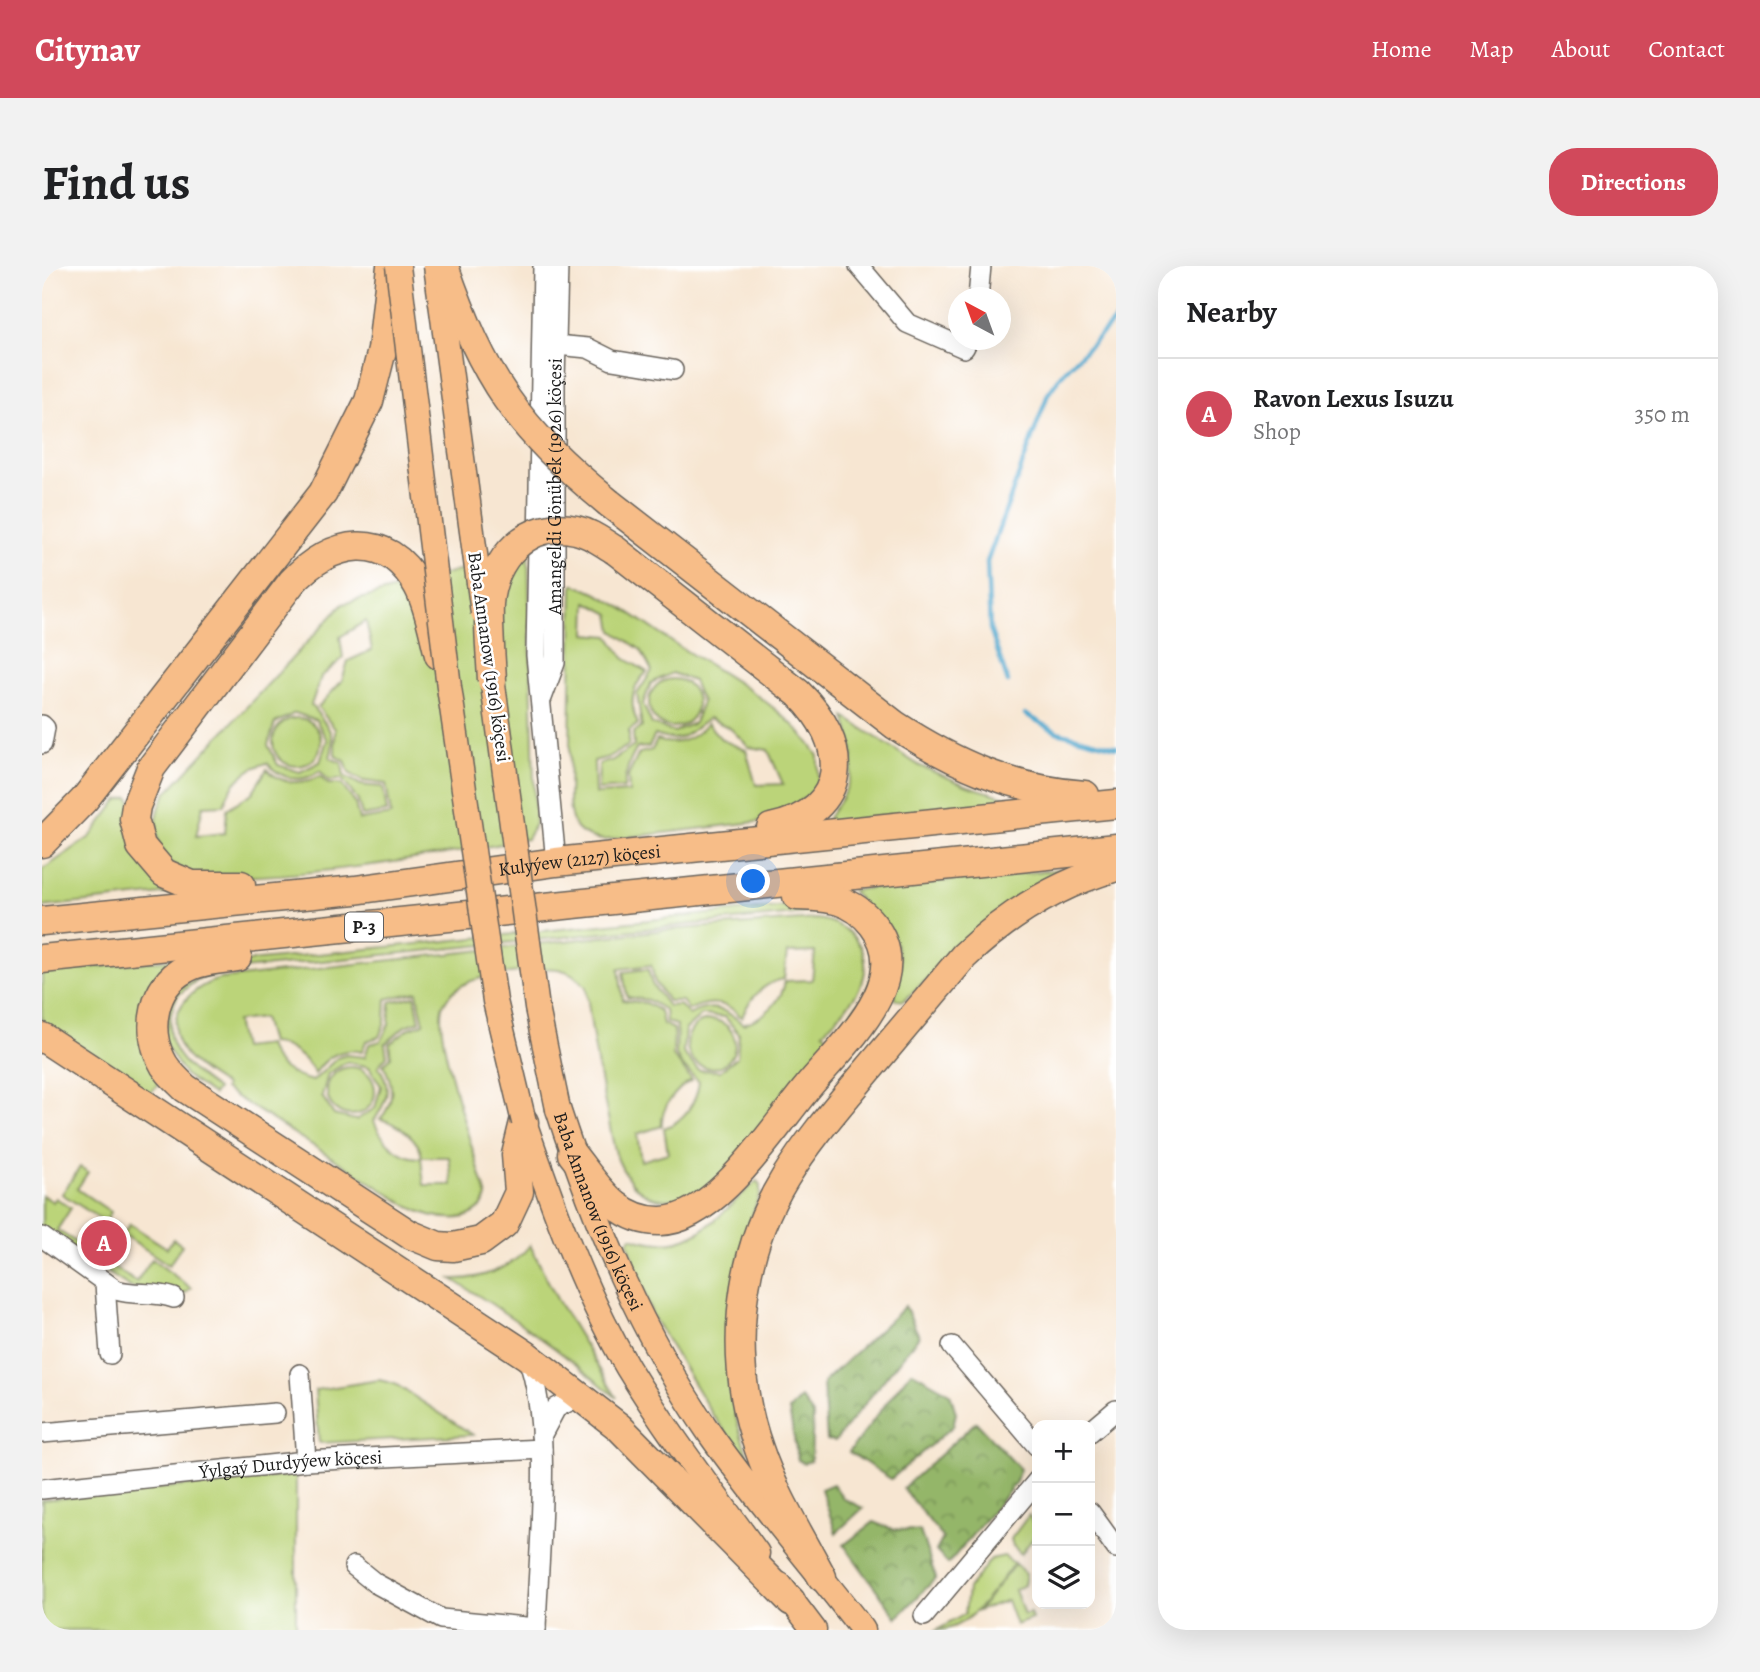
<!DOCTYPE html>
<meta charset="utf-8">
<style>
body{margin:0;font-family:Alegreya,serif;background:#f2f2f2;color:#202124}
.controls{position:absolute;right:21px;bottom:21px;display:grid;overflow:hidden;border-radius:14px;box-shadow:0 7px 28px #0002}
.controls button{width:63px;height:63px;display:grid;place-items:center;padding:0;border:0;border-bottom:2px solid #e0e0e0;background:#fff;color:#202124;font:35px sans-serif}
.compass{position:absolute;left:906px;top:21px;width:63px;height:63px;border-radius:50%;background:#fff;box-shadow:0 7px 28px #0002;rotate:319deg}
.you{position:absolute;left:712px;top:616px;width:24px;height:24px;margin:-18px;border:5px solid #fff;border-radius:50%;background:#1a73e8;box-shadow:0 0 0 10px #1a73e833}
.badge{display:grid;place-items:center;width:46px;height:46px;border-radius:50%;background:#d1495b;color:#fff;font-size:23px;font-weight:700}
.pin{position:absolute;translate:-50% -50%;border:4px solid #fff;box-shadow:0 2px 7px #0006}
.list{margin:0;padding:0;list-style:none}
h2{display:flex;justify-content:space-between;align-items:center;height:91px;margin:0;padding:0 28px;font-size:30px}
h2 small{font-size:23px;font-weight:400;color:#757577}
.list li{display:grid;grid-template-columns:46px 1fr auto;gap:21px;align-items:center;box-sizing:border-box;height:112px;padding:0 28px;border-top:2px solid #e0e0e0}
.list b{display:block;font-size:26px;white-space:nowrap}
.list p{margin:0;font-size:23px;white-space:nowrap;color:#757577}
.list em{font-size:23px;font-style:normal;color:#757577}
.icon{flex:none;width:38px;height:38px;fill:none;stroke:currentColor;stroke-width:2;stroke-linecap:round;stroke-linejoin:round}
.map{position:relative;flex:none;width:1074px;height:1364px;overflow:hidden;border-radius:28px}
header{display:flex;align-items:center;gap:42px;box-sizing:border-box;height:98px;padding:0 35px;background:#d1495b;color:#fff}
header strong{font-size:33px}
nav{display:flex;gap:38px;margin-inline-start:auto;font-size:24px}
.intro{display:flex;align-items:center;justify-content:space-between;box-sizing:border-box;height:168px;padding:0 42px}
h1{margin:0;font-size:49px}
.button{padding:18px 32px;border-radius:28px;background:#d1495b;color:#fff;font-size:24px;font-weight:700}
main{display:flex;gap:42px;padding:0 42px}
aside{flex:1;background:#fff;border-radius:28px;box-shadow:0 7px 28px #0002}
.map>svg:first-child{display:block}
.grass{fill:#bbd479;stroke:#6c784a;stroke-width:2;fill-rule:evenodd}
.forest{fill:url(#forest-crowns);stroke:#586942;stroke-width:2}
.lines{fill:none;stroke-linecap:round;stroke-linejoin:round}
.stream{stroke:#50a7cd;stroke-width:4.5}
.minor-casing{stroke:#69635c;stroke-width:22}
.major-casing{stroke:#69635c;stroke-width:27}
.highway-casing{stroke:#69635c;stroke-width:31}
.minor{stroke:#fff;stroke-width:19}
.major{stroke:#f7bd88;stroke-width:24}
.highway{stroke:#f7bd88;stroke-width:28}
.major-bridge-casing{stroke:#69635c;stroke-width:27;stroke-linecap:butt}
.highway-bridge-casing{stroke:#69635c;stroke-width:31;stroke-linecap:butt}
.major-bridge{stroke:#f7bd88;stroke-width:24}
.highway-bridge{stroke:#f7bd88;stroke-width:28}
.labels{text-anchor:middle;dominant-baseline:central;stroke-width:5;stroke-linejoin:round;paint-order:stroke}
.shield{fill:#fff;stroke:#606060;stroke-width:2}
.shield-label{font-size:18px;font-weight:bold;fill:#1c1c1c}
.street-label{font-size:19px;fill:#1c1c1c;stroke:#fff}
</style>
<header>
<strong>Citynav</strong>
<nav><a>Home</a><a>Map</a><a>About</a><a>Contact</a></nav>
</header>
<div class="intro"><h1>Find us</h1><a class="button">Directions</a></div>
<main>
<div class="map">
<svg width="1074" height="1364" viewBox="0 0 1074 1364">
<defs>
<pattern id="forest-crowns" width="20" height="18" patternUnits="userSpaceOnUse" patternTransform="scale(1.75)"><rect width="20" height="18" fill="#94b669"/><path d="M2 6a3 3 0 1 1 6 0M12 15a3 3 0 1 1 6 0" fill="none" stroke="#789356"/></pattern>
</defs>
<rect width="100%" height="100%" fill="#fff"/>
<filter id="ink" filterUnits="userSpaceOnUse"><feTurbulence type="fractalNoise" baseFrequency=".0143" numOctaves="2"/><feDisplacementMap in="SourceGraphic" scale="14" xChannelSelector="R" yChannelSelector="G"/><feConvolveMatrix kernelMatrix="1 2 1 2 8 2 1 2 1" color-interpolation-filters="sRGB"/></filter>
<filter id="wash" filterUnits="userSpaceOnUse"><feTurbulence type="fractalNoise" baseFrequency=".00686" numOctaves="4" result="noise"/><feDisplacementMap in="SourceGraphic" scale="28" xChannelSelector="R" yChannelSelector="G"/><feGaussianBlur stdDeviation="1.57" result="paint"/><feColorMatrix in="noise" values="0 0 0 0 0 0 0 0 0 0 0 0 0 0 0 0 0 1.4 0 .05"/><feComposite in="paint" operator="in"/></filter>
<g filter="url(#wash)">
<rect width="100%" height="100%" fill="#f7e6d2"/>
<g class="grass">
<path d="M486,284L493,558L485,573C427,585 179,629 136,602C109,585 110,549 125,526L301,338ZM324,355L330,384L306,395L300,415L276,441L293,463V490L303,495L307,507L321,515L344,518L349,549L317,554L313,537L299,518H286L278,510C260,519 239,519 225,503L210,527L185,543L183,567L154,570L161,540L182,539C188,518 204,502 225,497C240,514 259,518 278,505L287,515L300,513L316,535L320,550L345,546L341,521L319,519L302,510L300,497L288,492C296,466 283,458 269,439L279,411L301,392L298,371ZM253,447L274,454L285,474L278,496L258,506L236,499L226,479L233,457Z"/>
<path d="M531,318C568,330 601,356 633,378C682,409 745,440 776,490V516L769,528L730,554L562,574C536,571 528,560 527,535ZM545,336L568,348L571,365L599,384L610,405L595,428L600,461L591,467L592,480L569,495L557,498L556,524L582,522C583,506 587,496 595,482L607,481L613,469C643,480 646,465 667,452L688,462L707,481L726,484L741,518L714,519L704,484L680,474L665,457C653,473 635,481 615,474L610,484L597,487L586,510L587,526L553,528L552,495L567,491L587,479V465L596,458C587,439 589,421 605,406L582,392L567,370L544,368ZM630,407L651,415L660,436L652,457L632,466L610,458L601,438L609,417Z"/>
<circle cx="631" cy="437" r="24"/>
<path d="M803,451L878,500L926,520L976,535L784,557C787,548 794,541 799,533C815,505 813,481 803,451Z"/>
<circle cx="255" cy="476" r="24"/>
<polygon points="87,531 130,627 0,641 0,604 48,571 76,534"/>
<polygon points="1024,603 915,686 861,735 852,733 858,695 854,677 809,624"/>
<path d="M773,637L821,658L837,705L798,770L791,765C803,752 817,739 825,722C843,683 810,649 773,646L190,704L155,714L136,729C113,776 139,798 175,823L171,829L143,809L121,775L130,724L189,697Z"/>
<path d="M774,653C809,656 836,689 817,723C809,739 793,753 781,766L793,777L680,910C640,940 600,948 576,894C570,878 568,858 564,842C555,802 549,761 544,721C525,696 503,702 476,706C449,710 415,711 401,739C389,764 436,897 445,931C432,963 390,953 366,940L182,823L183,820C169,810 150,800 140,784C120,751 147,721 178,713L622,664ZM773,686L770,714L743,715C740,736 722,752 701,758C684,743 669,736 647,749L638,739L626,740L610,718L606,703L581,706L585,731L606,734L623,744L624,756L635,759L634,789L639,798L657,816C655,835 642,856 622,862L626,887L599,895L595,868L620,860C618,842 635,822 650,814L631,790L632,763L621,758L618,745L604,737L581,734L577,703L609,699L613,716L626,735H640L647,744C666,734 686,735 700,752C705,735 723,715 742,713L745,687ZM375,726L382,757L366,763L347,778L349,791L341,799C352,817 353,837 338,853C356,857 377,872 380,891H407L410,919H382L379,892C358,893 339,874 332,855C345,835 351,821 336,800L345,790L343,778L363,760L378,755L373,730L348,736L347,758L339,775L327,778L323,791L304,789L295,792L271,815C251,811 231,799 226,779L200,782L194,755L221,752L228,777C246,777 265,793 273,808C283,791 300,781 320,786L324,775L337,771L343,756L344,733ZM660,749L683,751L697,768L695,791L678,805L656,804L641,787L643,764ZM305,796L327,801L339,820L333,842L314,854L292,849L280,830L286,808Z"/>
<polygon points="133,693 124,705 121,812 107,829 0,760 0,706"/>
<circle cx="669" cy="778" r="24"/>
<circle cx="309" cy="825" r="24"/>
<polygon points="38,901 46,906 35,923 69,946 63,956 20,928"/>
<path d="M715,915L718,918V927C694,993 675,1064 690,1135C694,1156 702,1177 708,1198L670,1148L610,1049L586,976L589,971C650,993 674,950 715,915Z"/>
<polygon points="0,929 11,936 14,932 29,942 15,964 40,980 36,987 0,962"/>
<polygon points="88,958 125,982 131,973 140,979 127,999 81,968"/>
<path d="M488,979L515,1033L575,1132C522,1087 469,1049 410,1013C438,1014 471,1002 488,979Z"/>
<polygon points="49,986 94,1016 110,993 149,1022 139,1030 88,1021 44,992"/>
<polygon points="337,1114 353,1118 431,1169 277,1177 273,1124"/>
<polygon points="254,1209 254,1364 0,1364 0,1234"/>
<polygon points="987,1249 995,1267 979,1288 971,1280 969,1273"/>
<path d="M962,1290L972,1297C953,1321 929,1364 895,1364L923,1348L926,1323L949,1293Z"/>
<polygon points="973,1298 984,1308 982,1319 973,1324 982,1349 988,1347 990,1353 974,1359 965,1334 936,1345"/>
</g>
<g class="forest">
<polygon points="863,1040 877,1070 793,1175 785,1174 781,1117"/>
<polygon points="869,1105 908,1127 914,1147 911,1160 849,1213 807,1186"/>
<polygon points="759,1132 771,1149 769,1195 762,1197 756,1194 747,1144"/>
<polygon points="934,1156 978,1203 973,1218 906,1298 894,1285 901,1272 861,1222"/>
<polygon points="791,1218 802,1233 821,1242 794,1267 779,1223"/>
<polygon points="832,1256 850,1263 878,1265 894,1312 855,1352 802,1279"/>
</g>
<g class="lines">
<g class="stream">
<polyline points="966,416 948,363 945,296 1006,128 1021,107 1074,53"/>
<polyline points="983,448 1015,466 1074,481"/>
</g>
</g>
</g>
<g filter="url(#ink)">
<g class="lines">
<defs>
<g id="minor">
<polyline points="501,0 494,389 514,596"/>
<polyline points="817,0 865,57 922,82 926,74"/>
<polyline points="936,32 939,0"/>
<polyline points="514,79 546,82 570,94 631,104"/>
<path id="s1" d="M500,432L513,397V115L516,0"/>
<polyline points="0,459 3,462 0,478"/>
<path d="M0,971L74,1024C93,1030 112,1025 132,1032"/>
<polyline points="63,1018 68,1088"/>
<polyline points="910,1080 995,1180"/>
<path d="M485,1090C512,1160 496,1287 494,1364"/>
<polyline points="258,1108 264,1195"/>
<polyline points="1048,1166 1074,1144"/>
<polyline points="0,1167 233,1147"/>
<polyline points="499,1170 514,1142 538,1130"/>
<path id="s2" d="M0,1223L264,1195L500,1183"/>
<polyline points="1048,1246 1074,1282"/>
<polyline points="312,1300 333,1317 399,1353 494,1362"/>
<polyline points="882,1350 995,1215"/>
</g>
<g id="major">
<path id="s3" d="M516,843C553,957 599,1068 668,1168C715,1235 771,1299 821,1364"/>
<path d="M482,856C511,940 541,1025 586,1102C625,1166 671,1226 715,1287"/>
<polyline points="738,1319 772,1364"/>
</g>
<g id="highway">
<path d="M567,237L853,459C913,498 971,524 1043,529"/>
<path d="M573,284L756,427C808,477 810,545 729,562"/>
<polyline points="0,577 42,534 281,227 327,135 340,84 349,0"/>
<path d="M199,619H150L122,607L99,580L92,553L94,540L109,502L250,316C288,274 345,262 376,320C387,340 391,367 397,389"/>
<path id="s4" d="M0,655L313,624L514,596L1074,538"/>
<path d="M195,691C178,694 158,694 143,703C111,720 104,763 119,793C124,805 134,813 143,822L367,968L396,980L411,981L439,975L462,958L477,926L474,889L482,856"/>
<polyline points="0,693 1074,582"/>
<polyline points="0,771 484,1089 577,1161 749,1335"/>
<path d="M530,888C555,919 575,956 619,955C674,954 732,861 765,822C799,780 875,716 831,659C810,632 786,631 755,630"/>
<path d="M780,1311C758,1269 732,1228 717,1183C686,1096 694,991 743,912C767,873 797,839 826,804C858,766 890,728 922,690C966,648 1015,618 1074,601"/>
</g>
</defs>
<use href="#minor" class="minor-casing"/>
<use href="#major" class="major-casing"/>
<use href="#highway" class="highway-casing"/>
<use href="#minor" class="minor"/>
<use href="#major" class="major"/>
<use href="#highway" class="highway"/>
<defs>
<g id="major-bridge">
<polyline points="356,0 407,421 453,735 482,856"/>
<polyline points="394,0 441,347"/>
<polyline points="448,397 495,742 516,843"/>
</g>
<g id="highway-bridge">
<path d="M402,0C442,114 474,161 567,237"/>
<path d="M450,415C449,390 446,363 447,338C450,293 486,253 534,264C549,267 561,277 573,284"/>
</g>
</defs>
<use href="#major-bridge" class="major-bridge-casing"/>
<use href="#highway-bridge" class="highway-bridge-casing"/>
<use href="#major-bridge" class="major-bridge"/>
<use href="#highway-bridge" class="highway-bridge"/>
</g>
</g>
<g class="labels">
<rect class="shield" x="303" y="646.5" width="38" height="29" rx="5"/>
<g class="shield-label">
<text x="322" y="661">P-3</text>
</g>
<g class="street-label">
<text stroke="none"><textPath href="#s1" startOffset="214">Amangeldi Gönübek (1926) köçesi</textPath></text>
<text transform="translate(447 391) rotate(82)">Baba Annanow (1916) köçesi</text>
<text stroke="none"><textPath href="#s4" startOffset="541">Kulyýew (2127) köçesi</textPath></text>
<text stroke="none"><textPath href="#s3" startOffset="110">Baba Annanow (1916) köçesi</textPath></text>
<text stroke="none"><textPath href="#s2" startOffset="250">Ýylgaý Durdyýew köçesi</textPath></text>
</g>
</g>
</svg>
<div class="controls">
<button>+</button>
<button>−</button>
<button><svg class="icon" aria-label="layers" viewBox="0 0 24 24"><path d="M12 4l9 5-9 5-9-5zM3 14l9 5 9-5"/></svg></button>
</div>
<svg class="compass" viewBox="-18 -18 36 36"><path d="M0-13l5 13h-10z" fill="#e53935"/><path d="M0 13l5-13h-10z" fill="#757577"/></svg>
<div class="you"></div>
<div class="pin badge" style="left:62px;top:977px">A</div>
</div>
<aside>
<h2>Nearby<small></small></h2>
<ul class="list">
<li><span class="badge">A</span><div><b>Ravon Lexus Isuzu</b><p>Shop</p></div><em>350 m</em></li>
</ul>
</aside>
</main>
